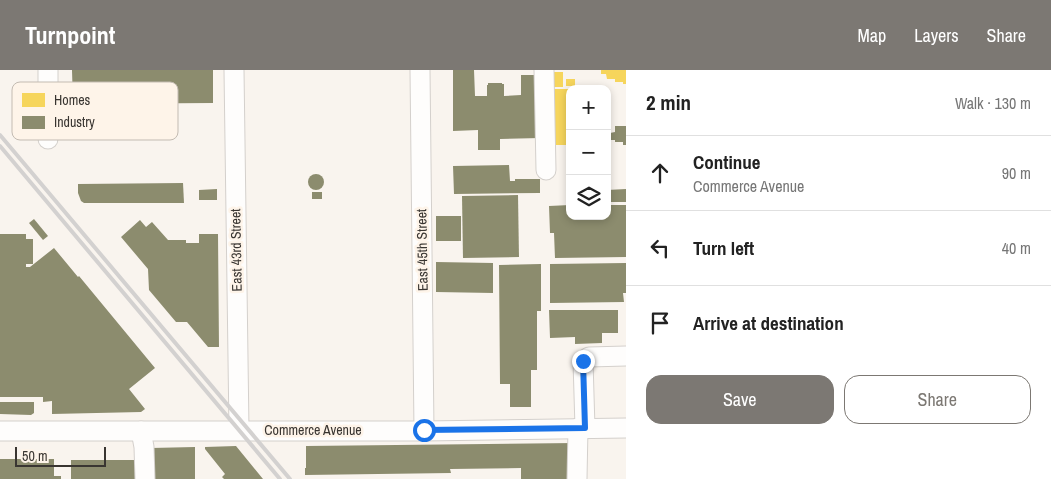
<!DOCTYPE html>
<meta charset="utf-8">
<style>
body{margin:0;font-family:"Archivo Narrow",sans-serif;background:#f6f6f6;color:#222}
.controls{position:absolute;right:15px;top:15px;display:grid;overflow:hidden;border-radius:10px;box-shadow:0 2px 8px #0003}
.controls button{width:45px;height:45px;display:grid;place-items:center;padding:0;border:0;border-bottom:1px solid #e0e0e0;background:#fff;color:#222;font:25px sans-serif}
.scale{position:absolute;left:15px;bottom:12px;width:91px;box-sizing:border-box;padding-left:5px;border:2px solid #393531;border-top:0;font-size:14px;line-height:18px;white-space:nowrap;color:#393531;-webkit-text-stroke:4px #fef4e9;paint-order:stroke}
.stop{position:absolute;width:15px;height:15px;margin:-11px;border:4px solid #1a73e8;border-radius:50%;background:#fff}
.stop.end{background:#1a73e8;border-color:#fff;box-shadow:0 1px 5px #0008}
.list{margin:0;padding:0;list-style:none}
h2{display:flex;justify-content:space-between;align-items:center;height:65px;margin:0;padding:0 20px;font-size:21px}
h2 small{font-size:16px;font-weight:400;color:#767676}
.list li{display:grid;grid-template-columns:32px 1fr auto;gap:15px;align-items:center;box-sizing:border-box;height:75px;padding:0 20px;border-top:1px solid #e0e0e0}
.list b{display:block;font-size:19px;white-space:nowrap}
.list p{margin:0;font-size:16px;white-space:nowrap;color:#767676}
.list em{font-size:16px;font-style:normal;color:#767676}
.actions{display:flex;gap:10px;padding:15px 20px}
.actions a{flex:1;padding:11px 0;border:1px solid #7c7873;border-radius:15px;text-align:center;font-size:18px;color:#7c7873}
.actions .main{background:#7c7873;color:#fff}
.icon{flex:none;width:28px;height:28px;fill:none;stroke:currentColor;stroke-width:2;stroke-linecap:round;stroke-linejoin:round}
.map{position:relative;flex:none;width:626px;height:409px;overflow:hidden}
header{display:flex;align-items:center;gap:30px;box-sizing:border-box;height:70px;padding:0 25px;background:#7c7873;color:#fff}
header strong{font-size:24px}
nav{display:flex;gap:28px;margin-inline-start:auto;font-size:18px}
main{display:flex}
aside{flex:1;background:#fff}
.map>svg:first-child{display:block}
.homes{fill:#f6d55c}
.industry{fill:#8c8c6e}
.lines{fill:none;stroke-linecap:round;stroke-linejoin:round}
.minor-casing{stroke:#d4d0cc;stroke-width:21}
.minor{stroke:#fefdfc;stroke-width:19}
.rail{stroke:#d3d1d0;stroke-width:4}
.route{stroke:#1a73e8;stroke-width:6}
.labels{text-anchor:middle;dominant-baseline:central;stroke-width:5;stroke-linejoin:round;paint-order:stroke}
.street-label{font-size:14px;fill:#393531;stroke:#fef4e9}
.key{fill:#fef4e9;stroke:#c3bbb2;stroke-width:1}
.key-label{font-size:14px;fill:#393531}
</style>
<header>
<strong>Turnpoint</strong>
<nav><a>Map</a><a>Layers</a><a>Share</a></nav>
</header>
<main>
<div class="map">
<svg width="626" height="409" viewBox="0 0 626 409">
<rect width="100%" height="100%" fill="#f9f4ee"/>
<g class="homes">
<polygon points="601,0 626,0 626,14 623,14 623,12 615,12 615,9 607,9 606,4 601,4"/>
<rect x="551" y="2" width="12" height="15"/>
<rect x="566" y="9" width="9" height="7"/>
<polygon points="554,19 570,19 570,75 555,75"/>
</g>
<g class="industry">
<polygon points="72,0 213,0 213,33 73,34"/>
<polygon points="453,0 474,0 475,26 487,26 487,15 488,15 488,13 502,13 502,14 504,14 504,26 521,25 521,5 539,5 540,68 500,69 500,80 478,80 478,60 453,61"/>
<polygon points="615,56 626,56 626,75 623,75 623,72 615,72 615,70 610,70 610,63 615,62"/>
<polygon points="509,95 510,111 515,111 515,109 540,109 540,123 454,124 453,96"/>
<circle cx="316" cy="112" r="8"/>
<polygon points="183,113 184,133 84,133 81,131 78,123 78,114"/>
<polygon points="217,119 217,130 199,130 199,120"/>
<polygon points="626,119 626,132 609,132 609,128 607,128 607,120"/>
<rect x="312" y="122" width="10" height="7"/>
<polygon points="518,125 519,187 463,188 462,126"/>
<polygon points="570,135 570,146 607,146 607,135 626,135 626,187 555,188 554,163 550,163 549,136"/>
<rect x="436" y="146" width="25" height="25"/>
<polygon points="34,149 48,166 43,170 29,153"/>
<polygon points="140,150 146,157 152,152 168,170 186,170 186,173 199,173 199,164 218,164 219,277 208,277 187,252 176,252 149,220 148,199 121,167"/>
<polygon points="0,164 26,164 26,169 33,169 33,194 26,194 26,197 30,197 54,178 78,207 79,206 155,298 129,319 145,339 141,342 52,344 52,331 43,332 43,327 0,327"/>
<polygon points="436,192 493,193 493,223 436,222"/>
<polygon points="626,193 626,223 623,223 624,232 550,233 550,194"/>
<polygon points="541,194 541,241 537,241 537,300 531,300 531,337 510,337 510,314 500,314 499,195"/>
<polygon points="549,240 618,240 618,263 602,263 602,273 575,274 575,267 550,268"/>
<polygon points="0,332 34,332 34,343 31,345 0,344"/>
<polygon points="575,373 576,409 521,409 521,398 450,399 451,403 305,405 305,398 306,398 306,376"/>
<polygon points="236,376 263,409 224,409 222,407 225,404 205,379 205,377"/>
<polygon points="195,377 195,409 151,409 151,378"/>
<polygon points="0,389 54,389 54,406 61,406 61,409 0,409"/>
<rect x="71" y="390" width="68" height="19"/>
</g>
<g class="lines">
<defs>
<g id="minor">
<polyline points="48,0 48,69"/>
<polyline points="234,0 239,360"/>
<polyline points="420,0 424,361"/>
<polyline points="544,0 546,100"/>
<polyline points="585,358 583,291 589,287 626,286"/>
<polyline points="0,361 424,361 626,358"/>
<polyline points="141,361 144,377 145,409"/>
<polyline points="577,409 578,358"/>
</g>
</defs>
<use href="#minor" class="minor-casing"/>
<use href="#minor" class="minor"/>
<g class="rail">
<polyline points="0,65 290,409"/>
<polyline points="0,76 280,409"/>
</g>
</g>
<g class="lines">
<polyline class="route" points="424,360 585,358 583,291"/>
</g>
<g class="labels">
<g class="street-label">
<text transform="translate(236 180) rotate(-91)">East 43rd Street</text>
<text transform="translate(422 180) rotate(-91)">East 45th Street</text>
<text x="313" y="360">Commerce Avenue</text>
</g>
</g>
<rect x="12" y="12" width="166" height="58" rx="8" class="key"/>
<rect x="22" y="23" width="23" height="14" fill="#f6d55c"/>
<rect x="22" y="46" width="23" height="13" fill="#8c8c6e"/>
<g class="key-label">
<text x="54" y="35">Homes</text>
<text x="54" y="57">Industry</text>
</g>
</svg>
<div class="controls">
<button>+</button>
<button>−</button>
<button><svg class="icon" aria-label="layers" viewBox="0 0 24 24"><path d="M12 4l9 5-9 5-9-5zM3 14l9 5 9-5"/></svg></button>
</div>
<div class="scale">50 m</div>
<div class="stop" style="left:424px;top:360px"></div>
<div class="stop end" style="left:583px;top:291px"></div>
</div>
<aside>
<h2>2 min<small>Walk · 130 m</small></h2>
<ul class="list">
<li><svg class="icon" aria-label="ahead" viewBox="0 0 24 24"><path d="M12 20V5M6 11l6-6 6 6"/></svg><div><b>Continue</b><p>Commerce Avenue</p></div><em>90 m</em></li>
<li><svg class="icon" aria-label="left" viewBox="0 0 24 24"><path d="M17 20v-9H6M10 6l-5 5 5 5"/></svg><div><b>Turn left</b></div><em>40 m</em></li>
<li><svg class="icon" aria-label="arrive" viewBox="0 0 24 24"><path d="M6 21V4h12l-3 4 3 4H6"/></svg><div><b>Arrive at destination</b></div></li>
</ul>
<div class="actions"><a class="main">Save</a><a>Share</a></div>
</aside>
</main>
